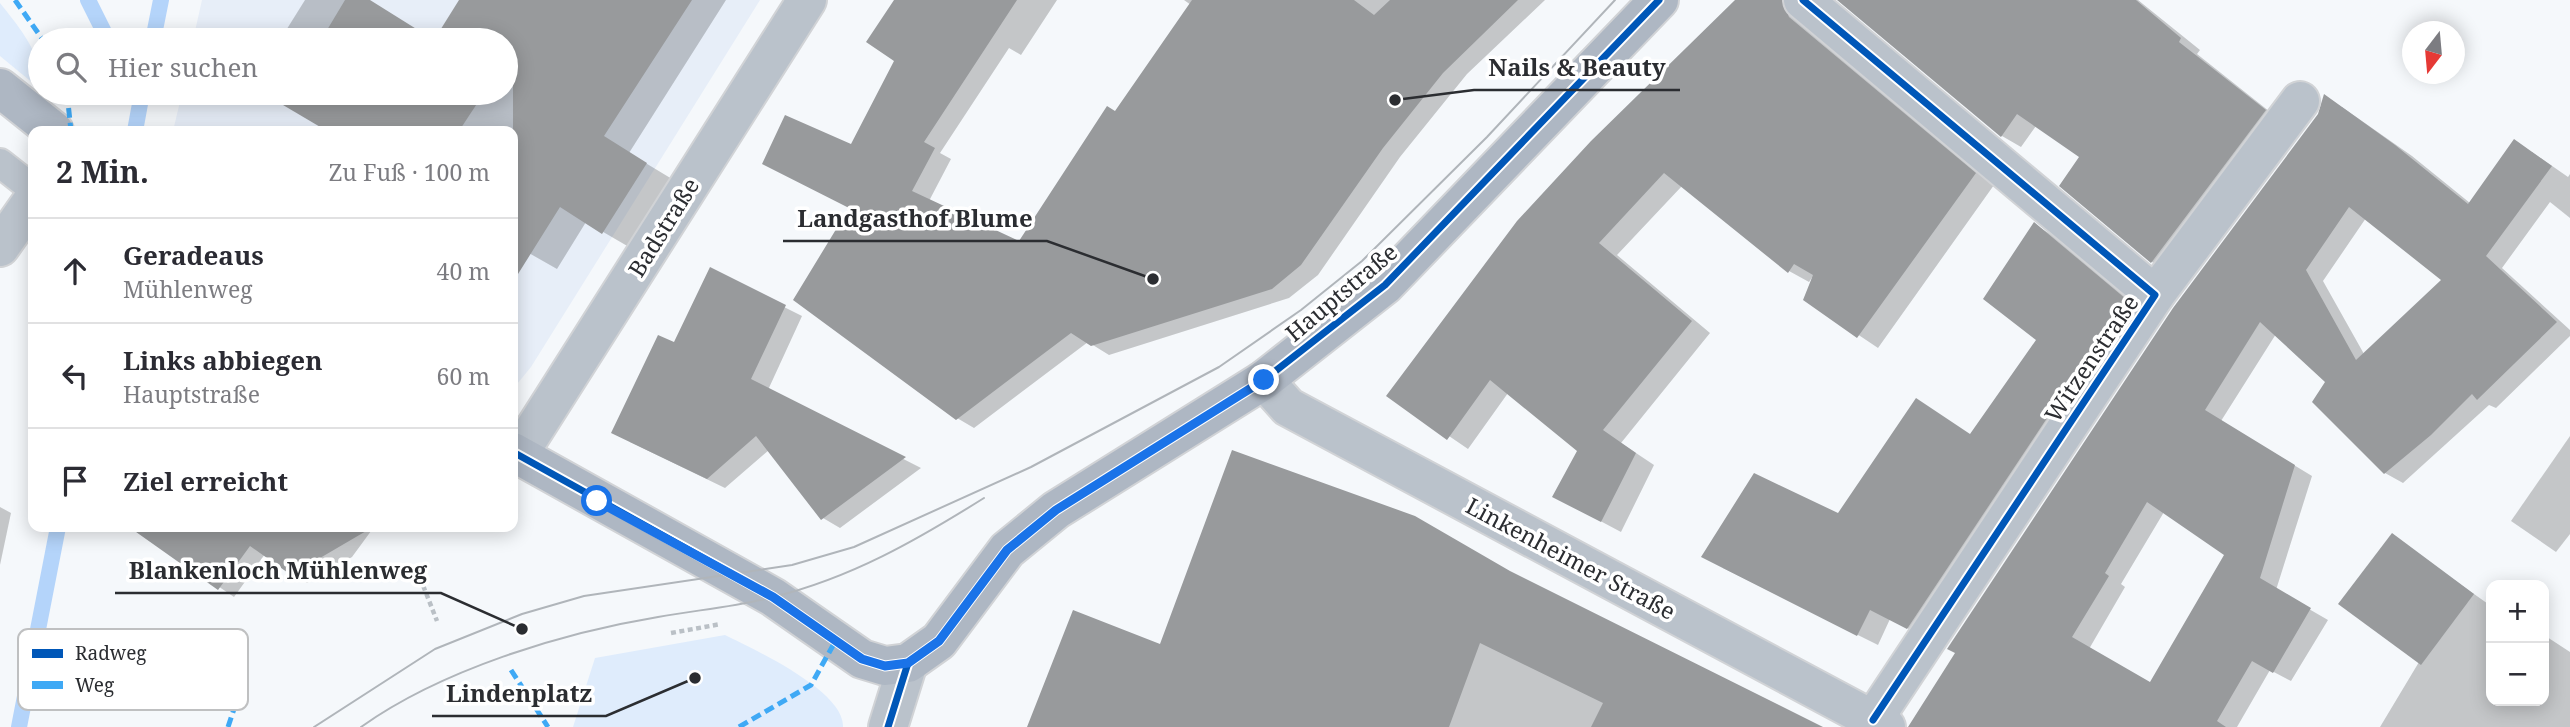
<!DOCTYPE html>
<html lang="de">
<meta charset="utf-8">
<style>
body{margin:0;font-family:"Noto Serif",serif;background:#f7f7f7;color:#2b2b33}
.controls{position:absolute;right:21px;bottom:21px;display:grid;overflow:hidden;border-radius:14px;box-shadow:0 4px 18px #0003}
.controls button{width:63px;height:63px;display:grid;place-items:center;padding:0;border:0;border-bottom:2px solid #e1e1e2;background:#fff;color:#2b2b33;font:35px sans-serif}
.compass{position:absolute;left:2402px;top:21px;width:63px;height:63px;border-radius:50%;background:#fff;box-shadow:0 4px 18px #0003;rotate:196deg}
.stop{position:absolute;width:21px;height:21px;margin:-16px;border:5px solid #1a73e8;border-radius:50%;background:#fff}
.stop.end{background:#1a73e8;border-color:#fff;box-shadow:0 2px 7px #0008}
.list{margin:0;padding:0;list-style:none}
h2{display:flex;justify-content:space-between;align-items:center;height:91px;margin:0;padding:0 28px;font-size:30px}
h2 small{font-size:23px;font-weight:400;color:#7c7c81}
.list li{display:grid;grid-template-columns:46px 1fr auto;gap:21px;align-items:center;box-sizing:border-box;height:105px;padding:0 28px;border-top:2px solid #e1e1e2}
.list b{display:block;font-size:26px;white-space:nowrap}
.list p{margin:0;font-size:23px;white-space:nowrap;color:#7c7c81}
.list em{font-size:23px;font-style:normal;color:#7c7c81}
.icon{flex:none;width:38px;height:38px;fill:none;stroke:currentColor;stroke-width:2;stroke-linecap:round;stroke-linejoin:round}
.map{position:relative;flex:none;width:2570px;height:727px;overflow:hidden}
.search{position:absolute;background:#fff;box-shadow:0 4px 18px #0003;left:28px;top:28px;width:490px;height:77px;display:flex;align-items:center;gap:18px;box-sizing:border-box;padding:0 24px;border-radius:38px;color:#7c7c81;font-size:26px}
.panel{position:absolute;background:#fff;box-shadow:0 4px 18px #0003;left:28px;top:126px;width:490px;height:406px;border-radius:14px}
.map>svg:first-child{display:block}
.built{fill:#e7eef8}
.green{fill:#dfecfc}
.shadow{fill:#0003;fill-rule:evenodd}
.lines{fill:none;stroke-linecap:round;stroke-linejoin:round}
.stream{stroke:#b4d4fa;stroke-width:16}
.building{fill:#989a9c;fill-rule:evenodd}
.lane-casing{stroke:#d1d3d6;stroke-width:32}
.street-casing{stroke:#d1d3d6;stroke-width:42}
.secondary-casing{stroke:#d1d3d6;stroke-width:42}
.path{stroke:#bac0c6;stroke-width:4.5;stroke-dasharray:5 3.5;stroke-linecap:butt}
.lane{stroke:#bac2cb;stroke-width:28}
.street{stroke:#bac2cb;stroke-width:38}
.secondary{stroke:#aeb7c3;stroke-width:38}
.tram{stroke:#b0b5ba;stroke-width:2}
.quiet{stroke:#3fa9f5;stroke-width:5;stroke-dasharray:10 5;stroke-linecap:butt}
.cycleway-casing{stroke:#fff;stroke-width:11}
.cycleway{stroke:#0057b8;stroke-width:7}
.route{stroke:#1a73e8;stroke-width:9}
.labels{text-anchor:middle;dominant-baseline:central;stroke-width:7;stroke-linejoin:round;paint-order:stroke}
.street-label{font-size:23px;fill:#2b2d31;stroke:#fff}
.key{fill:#fff;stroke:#bfc0c1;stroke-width:2}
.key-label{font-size:19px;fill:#2b2d31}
.leader{fill:none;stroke:#2b2d31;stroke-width:2.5}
.callout-dot{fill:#2b2d31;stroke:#fff;stroke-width:2.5}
.callout-label{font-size:24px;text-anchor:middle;font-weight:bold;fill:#2b2d31;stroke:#fff;stroke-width:7;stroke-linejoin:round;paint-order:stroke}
</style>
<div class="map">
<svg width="2570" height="727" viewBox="0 0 2570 727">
<rect width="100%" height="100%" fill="#f5f8fb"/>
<polygon class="built" points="202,0 760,0 531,367 513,389 513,131 173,131 182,93 506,93 506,40 193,40"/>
<g class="green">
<path d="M0,3C15,22 40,51 40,77L34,84L0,56Z"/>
<path d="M725,635C753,649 845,691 843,727H573L595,658Z"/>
</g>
<g class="shadow">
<polygon points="305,0 368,0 433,40 280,40"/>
<polygon points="461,0 726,0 629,153 672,179 629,247 586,222 557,269 513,244 513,131 329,131 285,104 292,93 506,93 506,40 436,40"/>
<polygon points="896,0 1057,0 1021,55 1009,48 940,153 951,159 929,201 1020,243 1116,113 1191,5 1184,0 1545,0 1467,74 1400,157 1318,275 1289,298 1109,355 1088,342 974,428 957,418 851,208 852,146 896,60"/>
<polygon points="1738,0 1804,0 1801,19 1808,29 1994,185 1878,348 1805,299 1813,276 1809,282 1789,271 1682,186 1617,255 1710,333 1621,443 1654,465 1621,532 1574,507 1579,451 1508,393 1468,449 1389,395"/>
<polygon points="1840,0 2138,0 2200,50 2197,54 2284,123 2171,273 2152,262 2061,186 2081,156 2036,126 2021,147 2002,136"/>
<path d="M2342,107L2412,156L2470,203L2532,152L2568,177L2570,174V218L2550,202L2502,268L2570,330V336L2496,408L2489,405L2403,483L2385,473L2328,382L2276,334L2221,421L2312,476L2276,590L2328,620L2291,681L2270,670L2237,727H1980ZM2366,218L2444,280L2364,354L2323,281ZM2164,512L2226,555L2150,685L2089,649L2125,587L2121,584Z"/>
<polygon points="2035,225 2054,236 2145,312 1928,639 1890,619 1878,645 1723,568 1839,515 1971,435 2038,339"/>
<polygon points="710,270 802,316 768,390 921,468 840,528 823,518 769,450 725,488 630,442"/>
<polygon points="2570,436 2570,534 2556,552 2511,521"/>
<polygon points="0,507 11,513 0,565"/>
<polygon points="153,527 374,527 352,557 307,583 265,554 234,597 146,537"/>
<polygon points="2392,536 2491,606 2491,701 2544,701 2544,635 2570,652 2570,727 2380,727 2419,662"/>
<polygon points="1509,573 1818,727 1029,727 1161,646"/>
</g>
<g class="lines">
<g class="stream">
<polyline points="88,0 108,40"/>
<polyline points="153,40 161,0"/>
<polyline points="135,131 142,93"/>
<polyline points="19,727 58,527"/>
</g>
</g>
<g class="building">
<polygon points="345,0 370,0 434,40 459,0 692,0 604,136 647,163 602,234 560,207 513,282 513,47 506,58 506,40 321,40"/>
<polygon points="894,0 1017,0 924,142 935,148 912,191 1019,241 1107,106 1115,111 1192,0 1354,0 1374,15 1390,0 1518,0 1443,73 1383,148 1301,265 1272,289 1091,346 1071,333 956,420 793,300 849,208 762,164 785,115 851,144 894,61 866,42"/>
<polygon points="1735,0 1782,0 1789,17 1976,173 1857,338 1803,300 1813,275 1794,264 1788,273 1664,173 1599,243 1692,321 1603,430 1636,453 1601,522 1552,497 1577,451 1490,380 1447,440 1386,396 1517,221 1591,141"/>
<polygon points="1837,0 2136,0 2181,38 2179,42 2266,110 2151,263 2059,186 2079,157 2017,114 2001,137"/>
<polygon points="290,93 484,93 459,131 327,131 283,105"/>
<path d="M2324,94L2395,145L2468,204L2514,139L2552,166L2486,256L2557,322L2477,400L2472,394L2431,435L2384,474L2312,402L2325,382L2260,322L2205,410L2295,465L2260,578L2311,608L2273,673L2252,661L2217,721L2226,727H1908L1955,653L1947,649L2173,308L2318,114ZM2349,207L2441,280L2356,360L2306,270ZM2147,502L2224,555L2150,682L2072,637L2109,576L2105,573Z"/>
<polygon points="2034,222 2126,299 1907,629 1870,610 1857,636 1701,557 1754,473 1838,513 1916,398 1970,434 2036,340 1983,299"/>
<polygon points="710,267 786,305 751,379 906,457 821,520 756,436 707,479 611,433 658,335 674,342"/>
<polygon points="1232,450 1415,516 1510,571 1823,727 1591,727 1603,703 1480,643 1449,727 1027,727 1073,610 1160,644"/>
<polygon points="129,527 373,527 291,575 250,546 218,590"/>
<polygon points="2392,533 2474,594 2421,665 2338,604"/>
</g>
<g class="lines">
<defs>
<polyline id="lane" points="0,163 33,189"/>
<g id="street">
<polyline points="1803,0 2155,295 1873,720"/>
<polyline points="0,247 33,200"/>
<polyline points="2155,295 2300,101"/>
<polyline points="1264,380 1288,407 1886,727"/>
<polyline points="518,455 807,0"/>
<polyline points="888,727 908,663"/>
</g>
<g id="secondary">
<polyline points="0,88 54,131"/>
<polyline points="513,452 773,597 862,659 885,666 908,663 939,641 1007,550 1056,510 1264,380 1385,285 1659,0"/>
</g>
</defs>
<use href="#lane" class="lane-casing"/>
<use href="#street" class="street-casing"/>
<use href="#secondary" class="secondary-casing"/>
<g class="path">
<polyline points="417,570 437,621"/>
<polyline points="671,633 721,624"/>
</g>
<use href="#lane" class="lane"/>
<use href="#street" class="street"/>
<use href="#secondary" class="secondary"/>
<g class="tram">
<polyline points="314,727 435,649 522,614 584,596 792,565 854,547 1031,467 1219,367 1301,310 1362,261 1487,137 1615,0"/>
<path d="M361,727C441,670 561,633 658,617C696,610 736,607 773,597C851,578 917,540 984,498"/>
</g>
<g class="quiet">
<polyline points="15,0 43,40"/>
<polyline points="67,93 71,131"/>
<polyline points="511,670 548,727"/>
<polyline points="228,727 236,703"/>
<polyline points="739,727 811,685 836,640"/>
</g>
<defs>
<g id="cycleway">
<polyline points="1803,0 2155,295 1873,720"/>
<polyline points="513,452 773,597 862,659 885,666 908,663"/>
<polyline points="888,727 908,663 939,641 1007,550 1056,510 1264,380 1385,285 1659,0"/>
</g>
</defs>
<use href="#cycleway" class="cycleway-casing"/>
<use href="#cycleway" class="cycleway"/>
</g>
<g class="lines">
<polyline class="route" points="597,501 773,597 862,659 885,666 908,663 939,641 1007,550 1056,510 1264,380"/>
</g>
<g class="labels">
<g class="street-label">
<text transform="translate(663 227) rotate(-58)">Badstraße</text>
<text transform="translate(1341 292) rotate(-40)">Hauptstraße</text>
<text transform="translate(2091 358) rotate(-56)">Witzenstraße</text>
<text transform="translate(1571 558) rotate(28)">Linkenheimer Straße</text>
</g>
</g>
<rect x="18" y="629" width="230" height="81" rx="10" class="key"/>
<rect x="32" y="649" width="31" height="9" fill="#0057b8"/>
<rect x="32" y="681" width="31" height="8" fill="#3fa9f5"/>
<g class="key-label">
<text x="75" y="660">Radweg</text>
<text x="75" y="692">Weg</text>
</g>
<path class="leader" d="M1395 100L1474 90H1680M1153 279L1047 241H783M522 629L441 593H115M695 678L606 716H432"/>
<g class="callout-dot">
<circle cx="1395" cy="100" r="7"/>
<circle cx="1153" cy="279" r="7"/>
<circle cx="522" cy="629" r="7"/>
<circle cx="695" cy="678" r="7"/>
</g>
<g class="callout-label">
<text x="1577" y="76">Nails &amp; Beauty</text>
<text x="915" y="227">Landgasthof Blume</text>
<text x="278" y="579">Blankenloch Mühlenweg</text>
<text x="519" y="702">Lindenplatz</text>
</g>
</svg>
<div class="controls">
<button>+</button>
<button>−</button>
</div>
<svg class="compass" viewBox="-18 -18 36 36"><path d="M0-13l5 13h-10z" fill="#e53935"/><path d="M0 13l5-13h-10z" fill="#7c7c81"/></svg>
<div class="stop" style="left:597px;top:501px"></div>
<div class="stop end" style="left:1264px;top:380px"></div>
<div class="search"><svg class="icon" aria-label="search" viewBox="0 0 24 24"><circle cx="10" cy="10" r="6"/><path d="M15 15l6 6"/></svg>Hier suchen</div>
<section class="panel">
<h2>2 Min.<small>Zu Fuß · 100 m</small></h2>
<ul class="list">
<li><svg class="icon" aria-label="ahead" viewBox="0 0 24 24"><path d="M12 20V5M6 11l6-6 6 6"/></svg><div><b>Geradeaus</b><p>Mühlenweg</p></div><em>40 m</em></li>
<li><svg class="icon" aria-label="left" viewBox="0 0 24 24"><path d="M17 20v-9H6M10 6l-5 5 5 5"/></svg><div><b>Links abbiegen</b><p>Hauptstraße</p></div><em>60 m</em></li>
<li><svg class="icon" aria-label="arrive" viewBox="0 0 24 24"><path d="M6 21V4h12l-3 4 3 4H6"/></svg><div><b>Ziel erreicht</b></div></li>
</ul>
</section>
</div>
